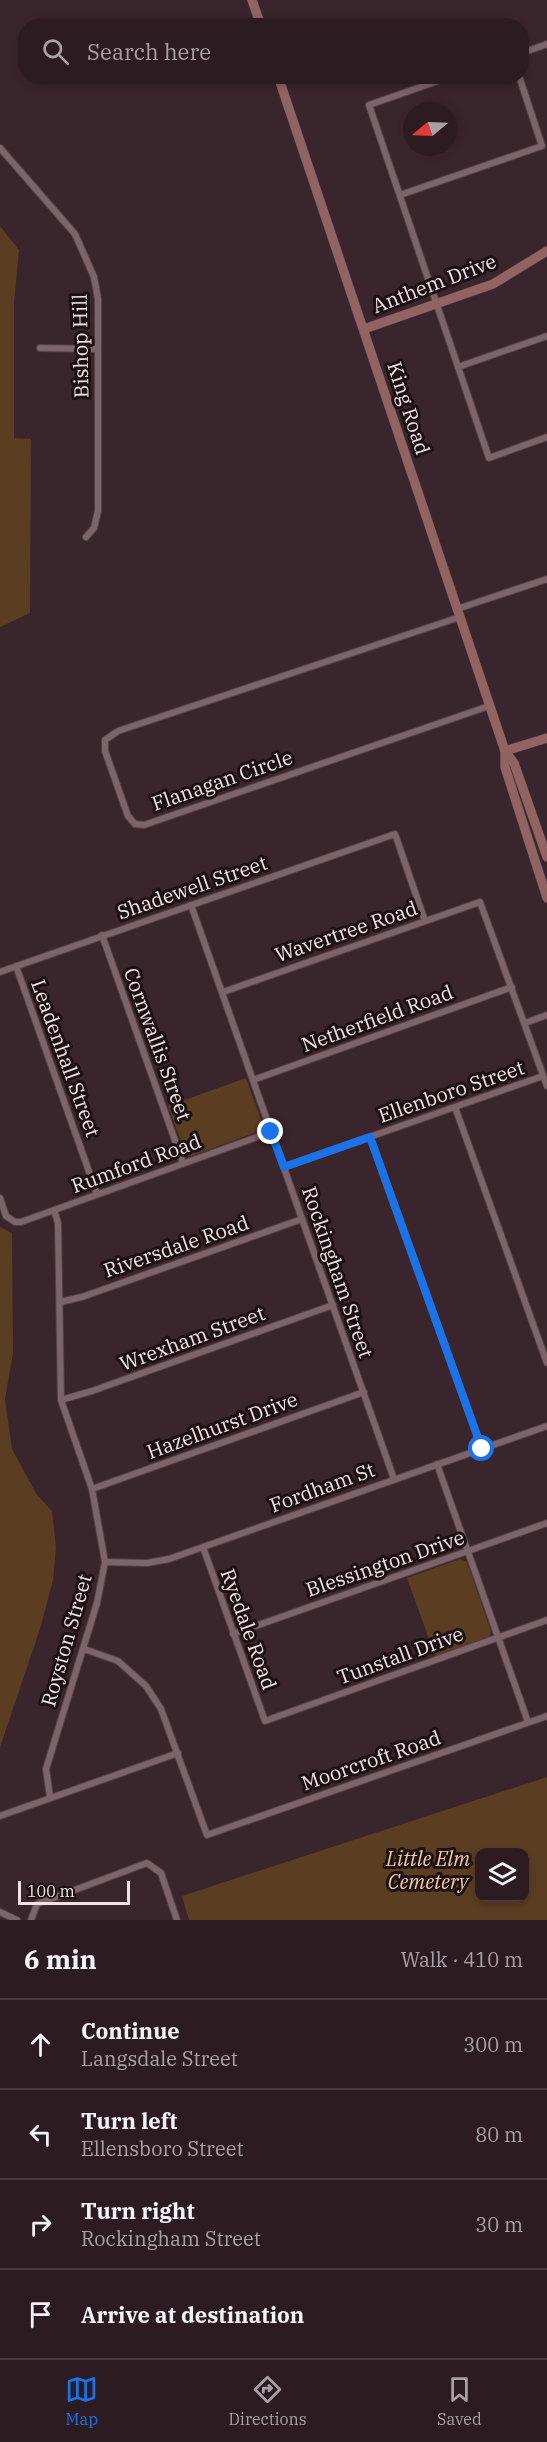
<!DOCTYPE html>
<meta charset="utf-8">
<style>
body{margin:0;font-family:"IBM Plex Serif",serif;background:#34252a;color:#f1f3f6}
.controls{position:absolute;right:18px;bottom:18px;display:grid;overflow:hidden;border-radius:12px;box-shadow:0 3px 9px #0003}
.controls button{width:54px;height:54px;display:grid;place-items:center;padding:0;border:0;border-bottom:2px solid #483a3f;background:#2c1c21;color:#f1f3f6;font:30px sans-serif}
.compass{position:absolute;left:403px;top:102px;width:54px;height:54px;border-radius:50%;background:#2c1c21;box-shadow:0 3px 9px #0003;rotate:251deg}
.scale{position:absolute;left:18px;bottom:15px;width:112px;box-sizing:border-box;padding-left:6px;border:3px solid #f2e2e6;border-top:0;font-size:16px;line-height:21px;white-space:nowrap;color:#f2e2e6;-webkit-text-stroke:4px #1c1114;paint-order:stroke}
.stop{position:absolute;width:18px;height:18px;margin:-14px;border:4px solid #1a73e8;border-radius:50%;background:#fff}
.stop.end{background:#1a73e8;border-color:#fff;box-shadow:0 2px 6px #0008}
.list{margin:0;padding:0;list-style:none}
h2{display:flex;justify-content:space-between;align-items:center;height:78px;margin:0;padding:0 24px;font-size:26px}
h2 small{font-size:20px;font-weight:400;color:#a6a1a5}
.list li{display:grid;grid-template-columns:39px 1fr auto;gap:18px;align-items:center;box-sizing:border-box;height:90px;padding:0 24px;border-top:2px solid #483a3f}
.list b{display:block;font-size:22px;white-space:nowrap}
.list p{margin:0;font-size:20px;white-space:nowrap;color:#a6a1a5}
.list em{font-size:20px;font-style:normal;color:#a6a1a5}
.icon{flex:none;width:33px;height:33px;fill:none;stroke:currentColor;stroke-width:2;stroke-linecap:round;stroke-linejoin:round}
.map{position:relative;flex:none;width:547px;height:1920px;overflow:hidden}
.search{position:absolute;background:#2c1c21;box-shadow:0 3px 9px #0003;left:18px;right:18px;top:18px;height:66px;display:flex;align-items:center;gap:15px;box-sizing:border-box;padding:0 21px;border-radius:24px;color:#a6a1a5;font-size:22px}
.sheet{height:438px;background:#2c1c21}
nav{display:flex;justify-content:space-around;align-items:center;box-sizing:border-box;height:84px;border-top:2px solid #483a3f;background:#2c1c21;font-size:16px;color:#a6a1a5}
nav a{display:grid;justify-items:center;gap:3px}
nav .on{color:#1a73e8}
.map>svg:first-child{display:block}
.green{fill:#5b3d22;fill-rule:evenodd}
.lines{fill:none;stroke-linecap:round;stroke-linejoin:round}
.street-casing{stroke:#544146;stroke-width:8}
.secondary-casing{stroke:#544146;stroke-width:10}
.street{stroke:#7d636a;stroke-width:6}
.secondary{stroke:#926363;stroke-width:9}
.route{stroke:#1a73e8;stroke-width:8}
.labels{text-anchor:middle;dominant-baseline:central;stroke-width:6;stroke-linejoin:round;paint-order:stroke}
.street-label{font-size:20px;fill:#f2e2e6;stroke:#1c1114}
.park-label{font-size:20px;font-style:italic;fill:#f7c89f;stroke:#1c1114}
</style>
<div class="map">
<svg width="547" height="1920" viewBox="0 0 547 1920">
<rect width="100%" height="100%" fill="#3b252c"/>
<g class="green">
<polygon points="0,226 19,250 14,303 14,438 31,439 30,613 0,627"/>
<polygon points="246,1078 263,1125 262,1130 191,1156 186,1155 168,1106"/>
<polygon points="0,1227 12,1233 13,1353 5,1399 12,1449 37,1495 52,1511 56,1548 53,1580 40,1629 0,1747"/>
<polygon points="460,1559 467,1562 491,1631 489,1637 435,1656 407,1578"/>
<path d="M547,1777V1920H189L182,1896ZM480,1852H524V1898H480Z"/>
</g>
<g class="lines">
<defs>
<g id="street">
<polyline points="522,53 547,44"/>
<polyline points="452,76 369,105 489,458 547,437"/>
<polyline points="0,148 75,234 94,277 98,299 98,511 94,528 86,537"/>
<polyline points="400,195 542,146 519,76"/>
<polyline points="40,348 98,349"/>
<polyline points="458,367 547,336"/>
<polyline points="457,609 547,579"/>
<polyline points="460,617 118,731 105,740 105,751 128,816 135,824 144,825 489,706"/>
<polyline points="191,905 394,1479"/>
<polyline points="102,935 183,1163"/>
<polyline points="16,966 97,1194"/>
<polyline points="0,972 395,834 425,921"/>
<polyline points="223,992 480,902 547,1086"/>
<polyline points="525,1023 547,1015"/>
<polyline points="253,1080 512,987"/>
<polyline points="455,1107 547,1363"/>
<polyline points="370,1137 482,1449"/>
<polyline points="284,1167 543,1076"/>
<polyline points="0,1198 6,1216 15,1222 21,1222 271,1132"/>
<polyline points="60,1302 82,1297 302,1219"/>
<polyline points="61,1400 92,1391 333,1305"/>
<polyline points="437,1464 528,1722"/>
<polyline points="92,1489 364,1392"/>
<polyline points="203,1547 265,1721 547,1620"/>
<polyline points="105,1562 147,1563 169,1559 547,1426"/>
<polyline points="233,1634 547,1523"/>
<polyline points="84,1649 118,1661 146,1686 161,1709 207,1835 547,1716"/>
<polyline points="50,1797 46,1769 97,1603 105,1562 92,1489 61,1400 58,1223 54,1210"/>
<polyline points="0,1816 178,1753"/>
<polyline points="0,1912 17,1920"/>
<polyline points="31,1920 37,1904 147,1863 161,1873 177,1920"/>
</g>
<g id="secondary">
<polyline points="252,0 261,26"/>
<polyline points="278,76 505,751 505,767 547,898"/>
<polyline points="364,329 493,284 547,251"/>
<polyline points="505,751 514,763 547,857"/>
<polyline points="505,751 547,738"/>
</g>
</defs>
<use href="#street" class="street-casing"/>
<use href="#secondary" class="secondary-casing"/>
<use href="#street" class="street"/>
<use href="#secondary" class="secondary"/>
</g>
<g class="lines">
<polyline class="route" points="271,1132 284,1167 370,1137 482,1449"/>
</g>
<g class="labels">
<g class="street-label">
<text transform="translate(434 283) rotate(-21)">Anthem Drive</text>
<text transform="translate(80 346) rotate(-91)">Bishop Hill</text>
<text transform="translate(409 408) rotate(72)">King Road</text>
<text transform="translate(222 780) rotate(-19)">Flanagan Circle</text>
<text transform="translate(192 887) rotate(-19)">Shadewell Street</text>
<text transform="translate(346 931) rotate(-19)">Wavertree Road</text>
<text transform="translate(377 1018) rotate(-20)">Netherfield Road</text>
<text transform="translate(158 1044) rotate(70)">Cornwallis Street</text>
<text transform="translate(66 1058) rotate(70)">Leadenhall Street</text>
<text transform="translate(451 1091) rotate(-19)">Ellenboro Street</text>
<text transform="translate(136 1163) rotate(-20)">Rumford Road</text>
<text transform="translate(176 1246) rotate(-19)">Riversdale Road</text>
<text transform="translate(338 1272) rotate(71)">Rockingham Street</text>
<text transform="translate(192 1338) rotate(-20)">Wrexham Street</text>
<text transform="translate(222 1425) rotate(-20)">Hazelhurst Drive</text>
<text transform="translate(322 1487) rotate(-20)">Fordham St</text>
<text transform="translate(385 1563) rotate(-19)">Blessington Drive</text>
<text transform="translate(249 1629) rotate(70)">Ryedale Road</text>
<text transform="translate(66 1640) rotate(-74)">Royston Street</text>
<text transform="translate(400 1655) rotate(-20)">Tunstall Drive</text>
<text transform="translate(371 1760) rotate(-19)">Moorcroft Road</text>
</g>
<g class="park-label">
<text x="428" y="1858">Little Elm<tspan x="428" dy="23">Cemetery</tspan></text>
</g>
</g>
</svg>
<div class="controls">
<button><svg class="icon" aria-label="layers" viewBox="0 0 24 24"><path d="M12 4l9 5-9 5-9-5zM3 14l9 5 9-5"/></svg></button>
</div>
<svg class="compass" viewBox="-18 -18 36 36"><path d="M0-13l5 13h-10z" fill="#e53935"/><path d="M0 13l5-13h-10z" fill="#a6a1a5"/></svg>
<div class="scale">100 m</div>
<div class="stop" style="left:482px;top:1449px"></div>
<div class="stop end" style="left:271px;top:1132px"></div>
<div class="search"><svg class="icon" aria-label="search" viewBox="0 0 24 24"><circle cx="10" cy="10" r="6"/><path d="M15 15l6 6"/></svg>Search here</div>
</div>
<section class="sheet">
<h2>6 min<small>Walk · 410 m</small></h2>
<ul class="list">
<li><svg class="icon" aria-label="ahead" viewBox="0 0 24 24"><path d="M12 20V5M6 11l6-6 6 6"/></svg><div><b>Continue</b><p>Langsdale Street</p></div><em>300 m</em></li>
<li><svg class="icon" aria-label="left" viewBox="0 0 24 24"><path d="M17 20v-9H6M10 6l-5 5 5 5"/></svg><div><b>Turn left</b><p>Ellensboro Street</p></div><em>80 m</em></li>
<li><svg class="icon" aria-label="right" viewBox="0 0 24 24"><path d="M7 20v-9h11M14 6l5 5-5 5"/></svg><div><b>Turn right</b><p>Rockingham Street</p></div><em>30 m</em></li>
<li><svg class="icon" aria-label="arrive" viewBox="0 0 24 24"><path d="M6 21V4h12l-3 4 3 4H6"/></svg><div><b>Arrive at destination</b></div></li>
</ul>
</section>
<nav>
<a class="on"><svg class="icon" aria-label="map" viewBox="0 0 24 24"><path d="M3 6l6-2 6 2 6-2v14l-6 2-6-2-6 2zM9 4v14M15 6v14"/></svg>Map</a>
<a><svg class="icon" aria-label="directions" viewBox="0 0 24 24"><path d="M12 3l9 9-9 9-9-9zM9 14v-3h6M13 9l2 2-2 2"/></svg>Directions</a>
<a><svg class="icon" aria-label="saved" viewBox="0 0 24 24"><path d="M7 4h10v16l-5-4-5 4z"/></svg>Saved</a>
</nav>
